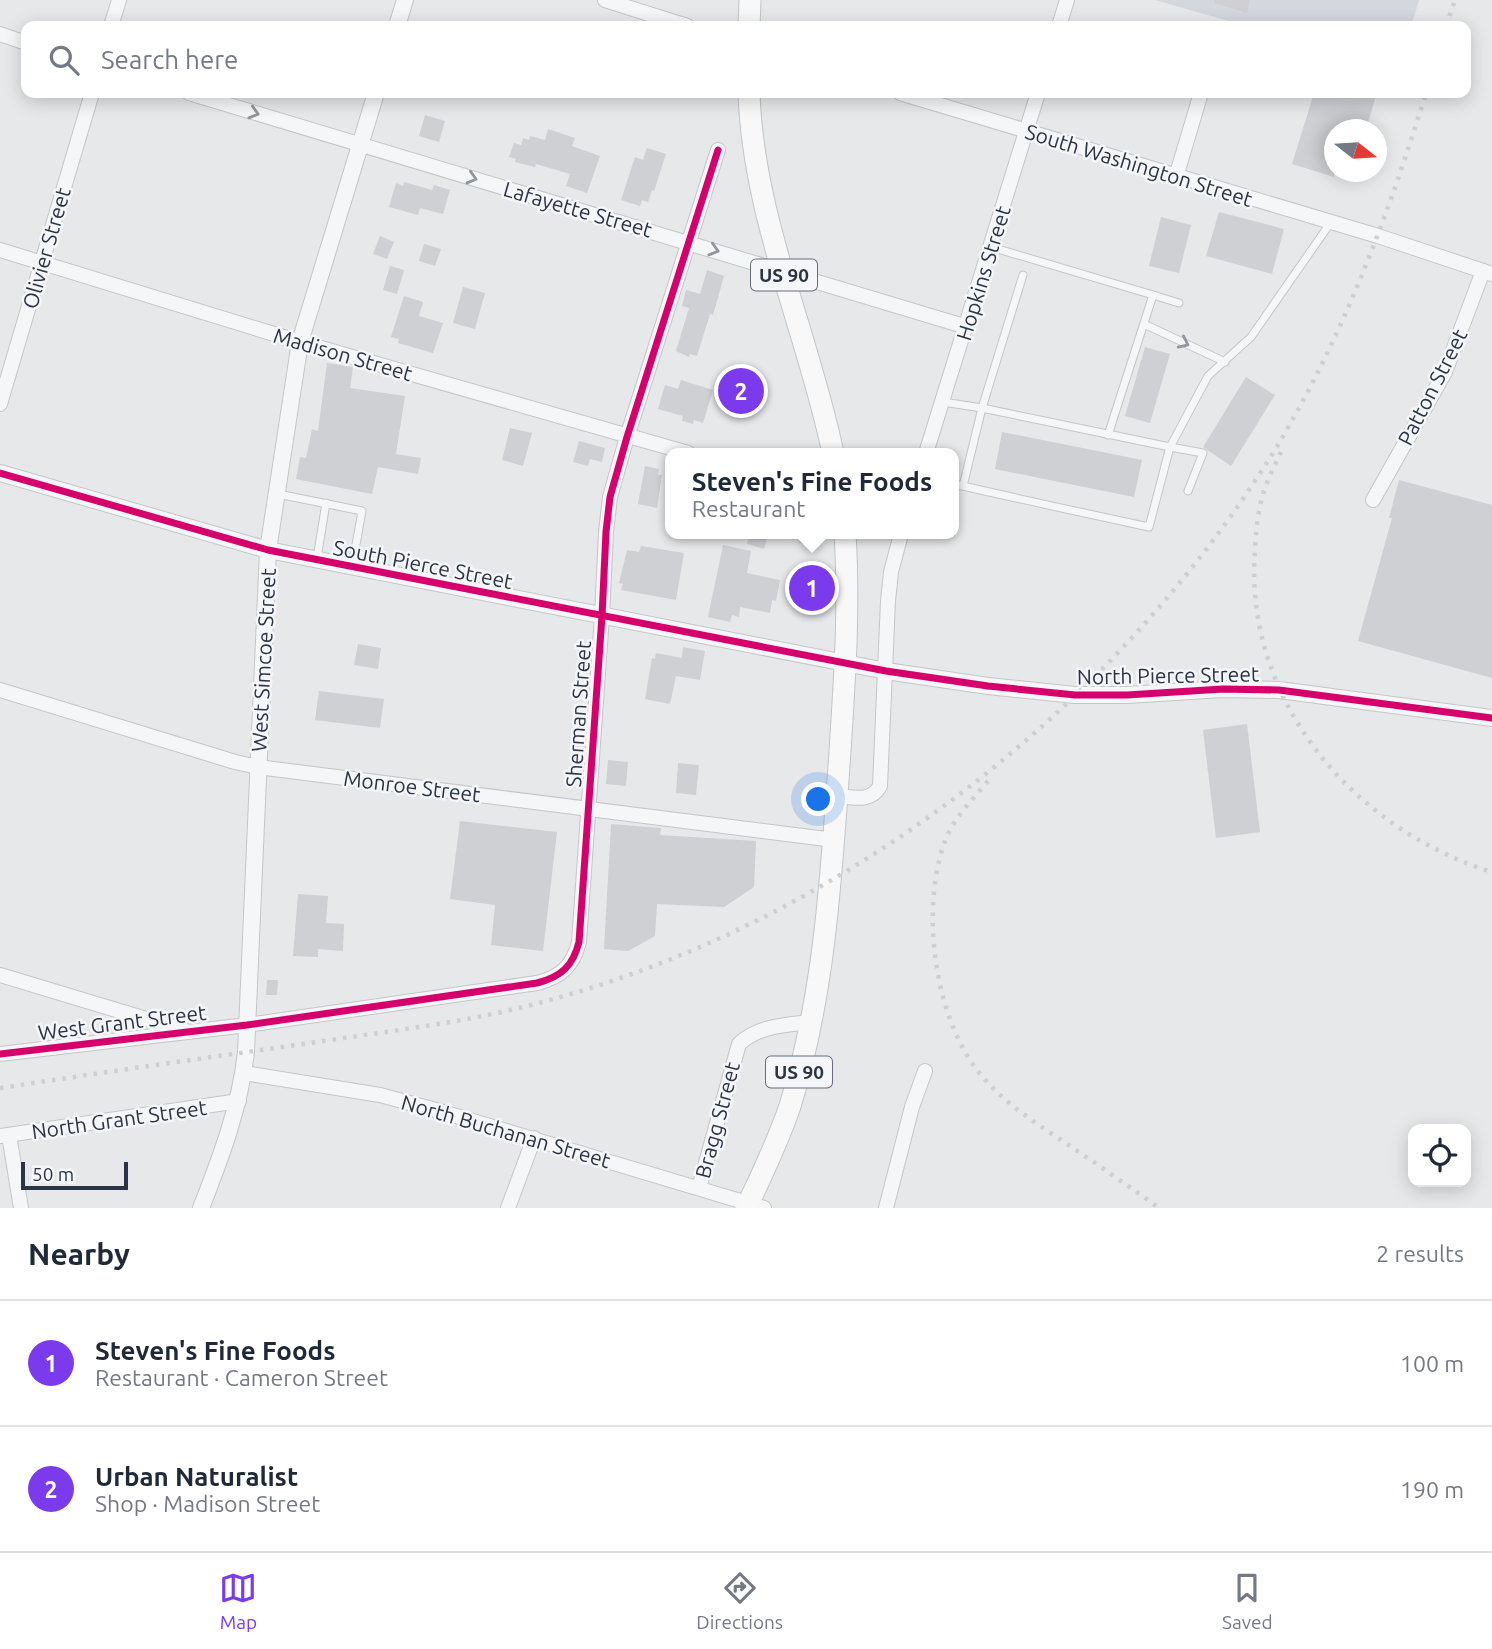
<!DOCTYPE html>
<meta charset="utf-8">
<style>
body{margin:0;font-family:Ubuntu,sans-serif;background:#f6f6f7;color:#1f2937}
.controls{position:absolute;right:21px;bottom:21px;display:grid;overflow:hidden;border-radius:14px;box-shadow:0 4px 18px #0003}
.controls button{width:63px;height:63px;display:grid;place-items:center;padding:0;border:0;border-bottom:2px solid #e0e1e3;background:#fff;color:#1f2937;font:35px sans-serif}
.compass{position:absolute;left:1324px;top:119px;width:63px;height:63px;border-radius:50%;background:#fff;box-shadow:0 4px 18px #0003;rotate:107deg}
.scale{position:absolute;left:21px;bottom:18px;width:107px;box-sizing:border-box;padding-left:7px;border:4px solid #2b3445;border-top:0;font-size:19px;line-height:24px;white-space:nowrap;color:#2b3445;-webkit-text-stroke:5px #f4f6f9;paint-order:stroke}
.you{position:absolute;left:819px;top:800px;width:24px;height:24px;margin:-18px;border:5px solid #fff;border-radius:50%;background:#1a73e8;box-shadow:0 0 0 10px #1a73e833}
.badge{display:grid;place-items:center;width:46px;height:46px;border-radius:50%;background:#7c3aed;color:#fff;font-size:23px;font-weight:700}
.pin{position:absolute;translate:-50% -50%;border:4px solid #fff;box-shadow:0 2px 7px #0006}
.popup{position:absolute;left:665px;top:448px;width:294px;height:91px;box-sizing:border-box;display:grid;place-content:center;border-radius:14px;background:#fff;filter:drop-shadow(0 2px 5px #0005);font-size:23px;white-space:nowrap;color:#747a83}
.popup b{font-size:26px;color:#1f2937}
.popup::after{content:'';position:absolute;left:50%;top:100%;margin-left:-14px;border:14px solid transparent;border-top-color:#fff}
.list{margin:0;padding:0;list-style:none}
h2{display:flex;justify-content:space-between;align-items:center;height:91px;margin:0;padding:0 28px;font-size:30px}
h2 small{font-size:23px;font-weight:400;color:#747a83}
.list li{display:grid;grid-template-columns:46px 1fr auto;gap:21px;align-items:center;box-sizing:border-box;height:126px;padding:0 28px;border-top:2px solid #e0e1e3}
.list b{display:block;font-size:26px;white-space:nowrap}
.list p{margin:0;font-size:23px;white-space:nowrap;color:#747a83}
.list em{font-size:23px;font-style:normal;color:#747a83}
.icon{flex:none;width:38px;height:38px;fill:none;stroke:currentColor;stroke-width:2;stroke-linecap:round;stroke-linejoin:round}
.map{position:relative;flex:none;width:1492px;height:1208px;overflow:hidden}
.search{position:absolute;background:#fff;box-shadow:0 4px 18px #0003;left:21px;right:21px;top:21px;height:77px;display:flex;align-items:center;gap:18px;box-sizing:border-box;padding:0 24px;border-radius:14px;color:#747a83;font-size:26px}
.sheet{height:343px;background:#fff}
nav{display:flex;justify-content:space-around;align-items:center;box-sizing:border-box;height:98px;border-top:2px solid #e0e1e3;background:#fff;font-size:19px;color:#747a83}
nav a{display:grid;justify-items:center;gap:4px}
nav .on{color:#7c3aed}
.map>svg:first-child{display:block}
.built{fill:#d4d7dd}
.building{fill:#ced0d3}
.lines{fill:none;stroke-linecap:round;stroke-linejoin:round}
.service-casing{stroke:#c4c6c8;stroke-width:9}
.minor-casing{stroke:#c4c6c8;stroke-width:16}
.tertiary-casing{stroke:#c4c6c8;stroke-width:18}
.primary-casing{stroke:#c2c5c8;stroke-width:23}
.service{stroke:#f5f6f7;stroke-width:7}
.minor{stroke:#f5f6f7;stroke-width:14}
.tertiary{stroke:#f5f6f7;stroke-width:16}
.primary{stroke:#f8f8f8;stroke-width:21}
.rail{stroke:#cecfd2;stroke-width:4.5;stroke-dasharray:3.5 7;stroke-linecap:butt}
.cycleway-casing{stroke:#f4f6f9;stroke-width:11}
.cycleway{stroke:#d6006c;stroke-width:7}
.oneway{stroke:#90959e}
.labels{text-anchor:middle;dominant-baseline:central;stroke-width:5;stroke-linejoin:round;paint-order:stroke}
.shield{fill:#f4f6f9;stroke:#676e7b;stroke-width:2}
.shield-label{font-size:19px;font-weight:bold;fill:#2b3445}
.street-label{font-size:21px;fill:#2b3445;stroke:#f4f6f9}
</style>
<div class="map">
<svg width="1492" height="1208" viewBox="0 0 1492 1208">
<rect width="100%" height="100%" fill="#e6e8ea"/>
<polygon class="built" points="1155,0 1419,0 1411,26 1246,26"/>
<g class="building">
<polygon points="1215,0 1250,0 1247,13 1215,3"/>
<polygon points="1314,93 1369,93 1376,95 1366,130 1334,130 1334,177 1292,164"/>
<polygon points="425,115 445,121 439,142 419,136"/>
<polygon points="548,129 575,138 572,146 600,156 587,193 566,186 570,174 536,164 535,167 515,162 516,159 509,157 514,143 521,145 523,138 529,140 530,136 545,140"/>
<polygon points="647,148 666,154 654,191 652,190 648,202 642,200 640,206 621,200 635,157 643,160"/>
<polygon points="404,182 432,190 434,185 450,190 443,214 420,208 418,215 389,207 396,183 403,186"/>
<polygon points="1219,212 1284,229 1272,274 1206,256"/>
<polygon points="1161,217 1191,225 1179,273 1149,266"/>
<polygon points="380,236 394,242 387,259 373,254"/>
<polygon points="424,244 441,249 435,266 419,261"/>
<polygon points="390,266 404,270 397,294 383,290"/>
<polygon points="707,270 724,276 713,315 710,314 697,356 690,354 689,357 676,351 689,308 682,306 686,290 700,294"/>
<polygon points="463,287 485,293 475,329 453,323"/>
<polygon points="404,296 423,302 419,316 443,323 433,353 398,343 399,339 391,337"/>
<polygon points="1145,347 1170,354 1150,423 1125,416"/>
<polygon points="327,363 353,367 350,388 405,396 396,454 421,458 418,474 378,467 372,494 296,479 300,457 306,458 312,429 318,431"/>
<polygon points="1246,377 1275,395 1231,466 1203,447"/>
<polygon points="681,380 713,390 703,423 694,420 693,424 682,421 683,416 658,409 665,385 678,389"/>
<polygon points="510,428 532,433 523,466 502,460"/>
<polygon points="1002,432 1142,460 1134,497 995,469"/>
<polygon points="579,441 605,448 602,462 590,459 588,466 573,462"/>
<polygon points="645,466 659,469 658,475 662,475 657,508 638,504"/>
<polygon points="1399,480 1492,505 1492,678 1358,641 1392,518 1389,518"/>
<polygon points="750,534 768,534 764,549 747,544"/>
<polygon points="800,534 815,534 812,546 799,543"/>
<polygon points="723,545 751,551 747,573 780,580 776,601 772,600 770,613 740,607 739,617 732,615 730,622 708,617"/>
<polygon points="641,546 684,553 676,600 621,590 623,584 619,583 627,550 639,552"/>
<polygon points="798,582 826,582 825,594 815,594 814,598 809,598 809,602 797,601"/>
<polygon points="358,644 381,648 378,669 354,665"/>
<polygon points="683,647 705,651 700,680 676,676 670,704 645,699 652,658 655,659 656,653 682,658"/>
<polygon points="319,691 384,699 380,728 315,720"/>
<polygon points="1247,724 1260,832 1216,838 1203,730"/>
<polygon points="608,760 628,762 626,786 606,784"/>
<polygon points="678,763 699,765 696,795 676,793"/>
<polygon points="460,821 557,832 543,951 491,945 495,905 450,899"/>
<polygon points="611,824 661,828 660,835 756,841 754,887 724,907 657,904 655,936 628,951 604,949"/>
<polygon points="298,894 328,896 326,923 344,924 343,951 318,949 318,957 293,956"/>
<polygon points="267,980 278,980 277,995 266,995"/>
</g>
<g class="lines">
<defs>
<g id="service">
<polyline points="991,247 1153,295 1108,435"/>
<polyline points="1153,295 1179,303"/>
<polyline points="1144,324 1225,362"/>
<polyline points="943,402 982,408 1023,275"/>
<path d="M954,484C1019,499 1084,513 1149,527L1170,447L982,408L963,486"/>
<polyline points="1188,491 1203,453 1170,447 1208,376 1251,337 1331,222"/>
<polyline points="278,494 362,511 352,567"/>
<polyline points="317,558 326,503"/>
</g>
<g id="minor">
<polyline points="605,0 687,26"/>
<polyline points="111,26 119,0"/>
<polyline points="1059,26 1067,0"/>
<polyline points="0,34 26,43"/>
<polyline points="189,93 967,327"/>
<polyline points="900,93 1378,236 1492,274"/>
<polyline points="1176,177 1201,93"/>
<polyline points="0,250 300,342 688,453"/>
<polyline points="0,404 92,93"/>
<polyline points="926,453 1038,93"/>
<polyline points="1373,500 1445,372 1483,271"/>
<polyline points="0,690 235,762 258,767 834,840"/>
<path d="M837,796C852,797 871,803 880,786L888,601L891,572L901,534"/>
<polyline points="0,975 186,1031"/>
<path d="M0,1054L247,1025L537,983C561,977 573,966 579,942L602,616L606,532L610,497L627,437L718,150"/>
<polyline points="244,1073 380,1095 436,1110 764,1208"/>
<polyline points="9,1135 21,1208"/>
<polyline points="0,1136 239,1101"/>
<path d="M699,1188L739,1044C757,1026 785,1025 810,1022"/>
<polyline points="508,1208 534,1138"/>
<polyline points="886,1208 912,1107 925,1071"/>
</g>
<g id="tertiary">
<polyline points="397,26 405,0"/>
<polyline points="0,473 268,550 886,671 988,686 1075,695 1127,695 1223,689 1279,690 1492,718"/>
<path d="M201,1208C221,1157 240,1107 246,1052L268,550L300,342L376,93"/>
</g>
<g id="primary">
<polyline points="749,26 750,0"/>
<path d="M749,93C753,217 808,333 833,453"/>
<path d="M746,1208C762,1175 778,1141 790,1106C824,996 831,880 839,766C844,688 850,612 845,534"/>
</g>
</defs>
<use href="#service" class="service-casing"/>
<use href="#minor" class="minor-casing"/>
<use href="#tertiary" class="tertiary-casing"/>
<use href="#primary" class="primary-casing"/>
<use href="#service" class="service"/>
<use href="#minor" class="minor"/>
<use href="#tertiary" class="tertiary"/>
<use href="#primary" class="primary"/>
<g class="rail">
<polyline points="1446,26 1455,0"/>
<path d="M1281,452C1275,465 1268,478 1264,491C1258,510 1256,530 1255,549C1243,700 1353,829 1492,872"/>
<path d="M988,781C972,800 954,818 945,841C920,909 934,1019 981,1075C1004,1103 1037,1124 1067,1144C1098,1165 1129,1186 1159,1208"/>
<path d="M0,1088C106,1072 212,1057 317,1042C389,1031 461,1023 531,1005C834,928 1113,713 1276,448C1343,337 1388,216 1426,93"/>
</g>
<defs>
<g id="cycleway">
<polyline points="0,473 268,550 886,671 988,686 1075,695 1127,695 1223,689 1279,690 1492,718"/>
<path d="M0,1054L247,1025L537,983C561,977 573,966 579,942L602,616L606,532L610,497L627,437L718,150"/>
</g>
</defs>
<use href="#cycleway" class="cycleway-casing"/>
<use href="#cycleway" class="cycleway"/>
</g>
<defs><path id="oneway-chevron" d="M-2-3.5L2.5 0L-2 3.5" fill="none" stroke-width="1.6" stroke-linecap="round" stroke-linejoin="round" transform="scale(1.75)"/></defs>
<g class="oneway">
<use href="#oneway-chevron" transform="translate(254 113) rotate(17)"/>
<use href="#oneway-chevron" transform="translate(472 178) rotate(16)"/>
<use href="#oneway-chevron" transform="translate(714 250) rotate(17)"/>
<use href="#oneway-chevron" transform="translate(1184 343) rotate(25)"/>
</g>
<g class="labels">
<g class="shield">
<rect x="751" y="259.5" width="66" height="31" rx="5"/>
<rect x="766" y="1056.5" width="66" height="31" rx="5"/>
</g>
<g class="shield-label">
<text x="784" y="275">US 90</text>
<text x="799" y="1072">US 90</text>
</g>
<g class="street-label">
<text transform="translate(1139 165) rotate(17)">South Washington Street</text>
<text transform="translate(578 209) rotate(16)">Lafayette Street</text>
<text transform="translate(46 248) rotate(-74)">Olivier Street</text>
<text transform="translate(983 273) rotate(-73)">Hopkins Street</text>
<text transform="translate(343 354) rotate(16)">Madison Street</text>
<text transform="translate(1432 387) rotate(-63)">Patton Street</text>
<text transform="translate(423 564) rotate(11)">South Pierce Street</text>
<text transform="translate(263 660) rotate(-87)">West Simcoe Street</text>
<text transform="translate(1168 675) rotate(-1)">North Pierce Street</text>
<text transform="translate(578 714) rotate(-86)">Sherman Street</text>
<text transform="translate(412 786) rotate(7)">Monroe Street</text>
<text transform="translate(122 1022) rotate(-7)">West Grant Street</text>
<text transform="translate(119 1119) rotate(-8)">North Grant Street</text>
<text transform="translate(717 1120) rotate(-75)">Bragg Street</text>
<text transform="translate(506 1131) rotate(16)">North Buchanan Street</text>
</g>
</g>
</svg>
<div class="controls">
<button><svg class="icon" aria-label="locate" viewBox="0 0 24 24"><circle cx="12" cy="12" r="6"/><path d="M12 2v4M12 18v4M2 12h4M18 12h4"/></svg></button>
</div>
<svg class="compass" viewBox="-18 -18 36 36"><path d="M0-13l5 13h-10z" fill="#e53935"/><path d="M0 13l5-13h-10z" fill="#747a83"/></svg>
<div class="scale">50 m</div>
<div class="you"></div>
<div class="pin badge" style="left:812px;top:588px">1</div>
<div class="popup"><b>Steven's Fine Foods</b>Restaurant</div>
<div class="pin badge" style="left:741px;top:391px">2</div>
<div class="search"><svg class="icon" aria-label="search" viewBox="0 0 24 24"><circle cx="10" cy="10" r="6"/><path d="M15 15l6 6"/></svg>Search here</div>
</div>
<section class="sheet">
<h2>Nearby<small>2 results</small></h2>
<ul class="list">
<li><span class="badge">1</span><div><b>Steven's Fine Foods</b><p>Restaurant · Cameron Street</p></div><em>100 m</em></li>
<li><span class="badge">2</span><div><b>Urban Naturalist</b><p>Shop · Madison Street</p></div><em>190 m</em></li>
</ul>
</section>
<nav>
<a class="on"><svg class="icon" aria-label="map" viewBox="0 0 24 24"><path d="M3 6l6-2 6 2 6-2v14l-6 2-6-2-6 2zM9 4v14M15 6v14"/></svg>Map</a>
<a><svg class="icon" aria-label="directions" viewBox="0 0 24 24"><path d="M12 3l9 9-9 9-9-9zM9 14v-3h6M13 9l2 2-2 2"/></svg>Directions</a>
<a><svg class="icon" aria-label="saved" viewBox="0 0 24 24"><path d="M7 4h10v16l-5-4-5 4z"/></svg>Saved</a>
</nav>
